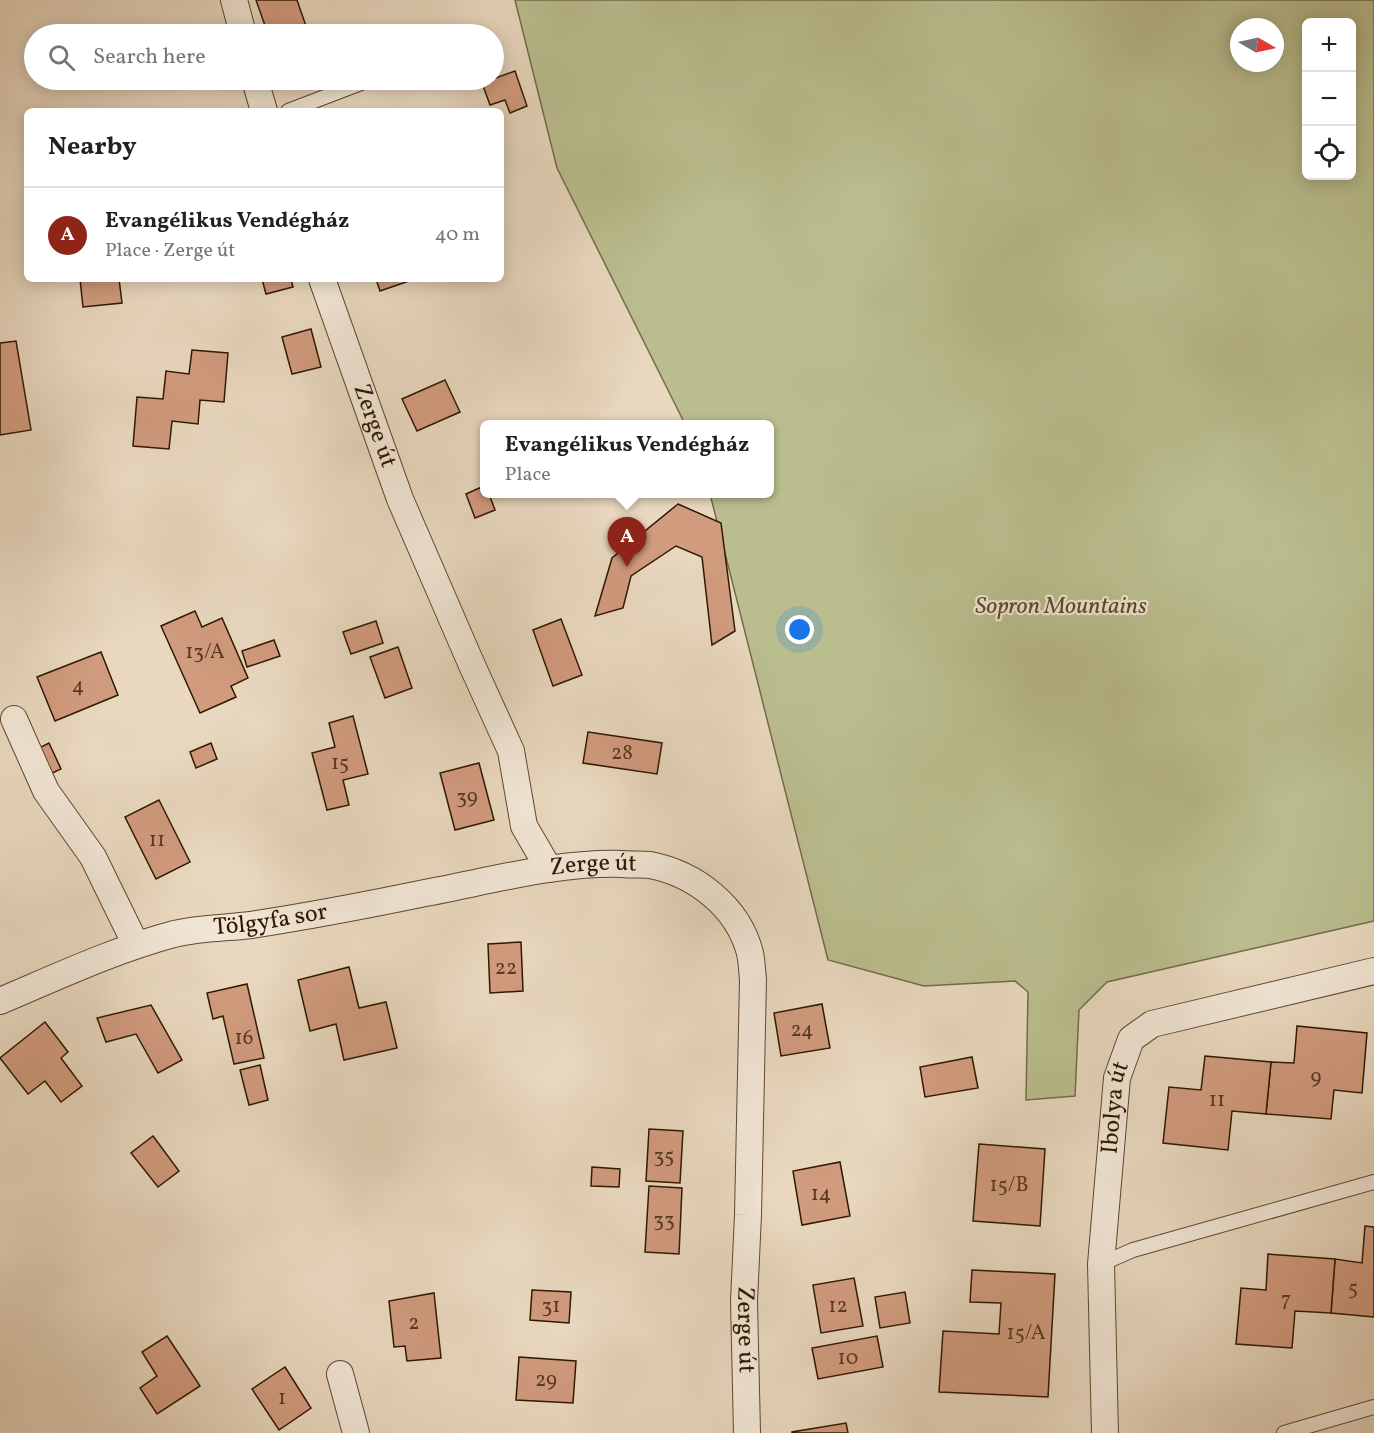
<!DOCTYPE html>
<meta charset="utf-8">
<style>
body{margin:0;font-family:Vollkorn,serif;background:#f2f2f2;color:#202124}
.controls{position:absolute;right:18px;top:18px;display:grid;overflow:hidden;border-radius:9px;box-shadow:0 3px 15px #0003}
.controls button{width:54px;height:54px;display:grid;place-items:center;padding:0;border:0;border-bottom:2px solid #e0e0e0;background:#fff;color:#202124;font:30px sans-serif}
.compass{position:absolute;left:1230px;top:18px;width:54px;height:54px;border-radius:50%;background:#fff;box-shadow:0 3px 15px #0003;rotate:99deg}
.you{position:absolute;left:800px;top:630px;width:21px;height:21px;margin:-15px;border:4px solid #fff;border-radius:50%;background:#1a73e8;box-shadow:0 0 0 9px #1a73e833}
.badge{display:grid;place-items:center;width:39px;height:39px;border-radius:50%;background:#8f2418;color:#fff;font-size:20px;font-weight:700}
.pin{position:absolute;translate:-50% -50px;filter:drop-shadow(0 2px 3px #0008)}
.pin::after{content:'';position:absolute;top:32px;width:21px;height:18px;background:inherit;clip-path:polygon(0 0,100% 0,50% 100%)}
.popup{position:absolute;left:480px;top:420px;width:294px;height:78px;box-sizing:border-box;display:grid;place-content:center;border-radius:9px;background:#fff;filter:drop-shadow(0 2px 4px #0005);font-size:20px;white-space:nowrap;color:#757577}
.popup b{font-size:22px;color:#202124}
.popup::after{content:'';position:absolute;left:50%;top:100%;margin-left:-12px;border:12px solid transparent;border-top-color:#fff}
.list{margin:0;padding:0;list-style:none}
h2{display:flex;justify-content:space-between;align-items:center;height:78px;margin:0;padding:0 24px;font-size:26px}
h2 small{font-size:20px;font-weight:400;color:#757577}
.list li{display:grid;grid-template-columns:39px 1fr auto;gap:18px;align-items:center;box-sizing:border-box;height:96px;padding:0 24px;border-top:2px solid #e0e0e0}
.list b{display:block;font-size:22px;white-space:nowrap}
.list p{margin:0;font-size:20px;white-space:nowrap;color:#757577}
.list em{font-size:20px;font-style:normal;color:#757577}
.icon{flex:none;width:33px;height:33px;fill:none;stroke:currentColor;stroke-width:2;stroke-linecap:round;stroke-linejoin:round}
.map{position:relative;flex:none;width:1374px;height:1433px;overflow:hidden}
.search{position:absolute;background:#fff;box-shadow:0 3px 15px #0003;left:24px;top:24px;width:480px;height:66px;display:flex;align-items:center;gap:15px;box-sizing:border-box;padding:0 21px;border-radius:33px;color:#757577;font-size:22px}
.panel{position:absolute;background:#fff;box-shadow:0 3px 15px #0003;left:24px;top:108px;width:480px;height:174px;border-radius:9px}
.map>svg:first-child{display:block}
.green{fill:#babe8f;stroke:#746b48;stroke-width:1.5;fill-rule:evenodd}
.building{fill:#d19b7e;stroke:#2f1800;stroke-width:1.5}
.lines{fill:none;stroke-linecap:round;stroke-linejoin:round}
.lane-casing{stroke:#5e4830;stroke-width:16}
.street-casing{stroke:#5e4830;stroke-width:28}
.lane{stroke:#f1e6d5;stroke-width:14}
.street{stroke:#f1e6d5;stroke-width:26}
.labels{text-anchor:middle;dominant-baseline:central;stroke-width:4.5;stroke-linejoin:round;paint-order:stroke}
.number-label{font-size:21px;fill:#583920}
.street-label{font-size:24px;fill:#2f1800;stroke:#f1e6d5}
.park-label{font-size:24px;font-style:italic;fill:#594a2b;stroke:#f1e6d5}
</style>
<div class="map">
<svg width="1374" height="1433" viewBox="0 0 1374 1433">
<rect width="100%" height="100%" fill="#e9d8bf"/>
<filter id="stains"><feTurbulence type="fractalNoise" baseFrequency=".00333" numOctaves="4"/><feColorMatrix values="0 0 0 0 .2 0 0 0 0 .09 0 0 0 0 .02 0 0 0 .5 -.17"/></filter>
<radialGradient id="worn" r=".72"><stop offset=".6" stop-color="#630" stop-opacity="0"/><stop offset="1" stop-color="#630" stop-opacity=".3"/></radialGradient>
<path class="green" d="M515,0H1374V921L1107,982L1079,1010L1075,1096L1026,1100L1028,992L1015,981L924,986L828,960L710,494H770V424H685L557,168ZM1306,22H1352V176H1306ZM1239,27H1275V63H1239Z"/>
<g class="building">
<polygon points="256,0 297,0 307,29 293,34 268,34"/>
<polygon points="515,71 527,106 510,113 505,100 490,105 482,83"/>
<polygon points="80,279 119,279 122,303 83,307"/>
<polygon points="262,279 291,279 293,287 266,294"/>
<polygon points="376,279 412,279 412,280 380,291"/>
<polygon points="311,329 321,367 292,374 282,337"/>
<polygon points="16,341 31,430 0,435 0,343"/>
<polygon points="192,350 228,353 224,402 200,400 198,424 172,421 169,449 133,446 137,397 163,399 166,371 189,374"/>
<polygon points="445,380 460,412 417,431 402,399"/>
<polygon points="484,486 484,494 489,494 495,510 475,518 466,494"/>
<polygon points="678,504 721,523 735,631 712,645 702,557 676,546 631,576 623,608 595,616 612,558"/>
<polygon points="195,611 202,627 222,618 248,678 231,686 236,697 200,713 161,626"/>
<polygon points="561,619 582,675 553,686 533,630"/>
<polygon points="376,621 383,643 351,654 343,632"/>
<polygon points="274,640 280,656 247,667 242,651"/>
<polygon points="398,647 412,688 385,698 370,657"/>
<polygon points="101,652 118,695 55,721 37,677"/>
<polygon points="353,716 368,774 343,780 349,805 327,810 312,753 335,747 329,723"/>
<polygon points="588,732 662,743 657,774 583,763"/>
<polygon points="49,743 61,769 48,775 35,750"/>
<polygon points="211,743 217,759 196,768 190,752"/>
<polygon points="479,763 494,820 455,830 440,773"/>
<polygon points="159,800 190,862 156,879 125,817"/>
<polygon points="521,942 523,991 490,993 488,944"/>
<polygon points="349,967 359,1008 386,1002 397,1048 344,1060 336,1024 310,1031 298,980"/>
<polygon points="247,984 264,1058 234,1064 223,1016 213,1019 207,993"/>
<polygon points="822,1004 830,1048 781,1056 774,1013"/>
<polygon points="151,1005 182,1060 158,1073 136,1034 106,1042 97,1018"/>
<polygon points="45,1022 68,1052 61,1058 82,1086 61,1102 45,1081 28,1094 0,1058"/>
<polygon points="1297,1026 1367,1033 1362,1093 1334,1090 1331,1119 1266,1114 1271,1062 1294,1063"/>
<polygon points="1205,1056 1271,1062 1266,1114 1232,1111 1228,1150 1163,1143 1169,1087 1201,1090"/>
<polygon points="972,1057 978,1088 925,1097 920,1067"/>
<polygon points="260,1065 268,1100 249,1105 240,1070"/>
<polygon points="649,1129 683,1131 680,1183 646,1181"/>
<polygon points="153,1136 179,1171 158,1187 131,1153"/>
<polygon points="979,1144 1045,1149 1040,1226 973,1221"/>
<polygon points="840,1162 850,1216 802,1225 793,1171"/>
<polygon points="592,1167 620,1169 619,1187 591,1186"/>
<polygon points="649,1186 682,1188 679,1254 645,1252"/>
<polygon points="1365,1226 1374,1227 1374,1317 1331,1313 1335,1259 1362,1263"/>
<polygon points="1268,1254 1335,1259 1331,1313 1295,1311 1292,1348 1236,1344 1241,1288 1266,1290"/>
<polygon points="972,1270 1055,1274 1048,1397 939,1392 943,1331 999,1334 1001,1303 970,1302"/>
<polygon points="854,1278 863,1326 821,1333 813,1285"/>
<polygon points="532,1290 571,1292 569,1323 530,1320"/>
<polygon points="905,1292 910,1323 880,1328 875,1297"/>
<polygon points="434,1293 441,1358 407,1361 405,1346 394,1347 389,1301"/>
<polygon points="167,1336 200,1386 157,1414 140,1388 157,1376 142,1352"/>
<polygon points="877,1336 883,1367 818,1379 812,1348"/>
<polygon points="519,1357 576,1361 573,1403 516,1400"/>
<polygon points="285,1367 311,1408 279,1430 252,1389"/>
<polygon points="846,1423 848,1433 792,1433 792,1432"/>
</g>
<g class="lines">
<defs>
<g id="lane">
<polyline points="288,111 369,80"/>
<polyline points="1101,1264 1133,1250 1374,1182"/>
<polyline points="1284,1433 1374,1407"/>
</g>
<g id="street">
<polyline points="234,0 243,34"/>
<polyline points="255,80 264,111"/>
<path id="s1" d="M322,279L400,499L471,663L511,751L524,826L549,869"/>
<polyline points="14,719 46,791 93,857 136,945"/>
<path id="s2" d="M0,1001C57,977 114,950 174,934C199,928 226,928 251,925C309,916 367,905 425,893C490,881 556,862 623,864C631,865 641,864 650,865C696,874 738,907 750,953C752,962 752,971 753,980L748,1215L744,1301L747,1433"/>
<polyline points="340,1374 356,1433"/>
<path id="s3" d="M1105,1433L1101,1264L1117,1078L1131,1039L1152,1024L1374,971"/>
</g>
</defs>
<use href="#lane" class="lane-casing"/>
<use href="#street" class="street-casing"/>
<use href="#lane" class="lane"/>
<use href="#street" class="street"/>
</g>
<g class="labels">
<g class="number-label">
<text x="205" y="652">13/A</text>
<text x="78" y="686">4</text>
<text x="622" y="753">28</text>
<text x="340" y="763">15</text>
<text x="467" y="797">39</text>
<text x="157" y="840">11</text>
<text x="506" y="968">22</text>
<text x="802" y="1030">24</text>
<text x="244" y="1038">16</text>
<text x="1316" y="1077">9</text>
<text x="1217" y="1100">11</text>
<text x="664" y="1156">35</text>
<text x="1009" y="1185">15/B</text>
<text x="821" y="1194">14</text>
<text x="664" y="1220">33</text>
<text x="1353" y="1288">5</text>
<text x="1286" y="1300">7</text>
<text x="551" y="1306">31</text>
<text x="838" y="1306">12</text>
<text x="414" y="1323">2</text>
<text x="1026" y="1333">15/A</text>
<text x="848" y="1358">10</text>
<text x="546" y="1380">29</text>
<text x="282" y="1398">1</text>
</g>
<g class="street-label">
<text stroke="none"><textPath href="#s1" startOffset="156">Zerge út</textPath></text>
<text stroke="none"><textPath href="#s2" startOffset="612">Zerge út</textPath></text>
<text stroke="none"><textPath href="#s2" startOffset="284">Tölgyfa sor</textPath></text>
<text stroke="none"><textPath href="#s3" startOffset="326">Ibolya út</textPath></text>
<text stroke="none"><textPath href="#s2" startOffset="1186">Zerge út</textPath></text>
</g>
<g class="park-label">
<text x="1061" y="607">Sopron Mountains</text>
</g>
</g>
<rect width="100%" height="100%" filter="url(#stains)"/>
<rect width="100%" height="100%" fill="url(#worn)"/>
</svg>
<div class="controls">
<button>+</button>
<button>−</button>
<button><svg class="icon" aria-label="locate" viewBox="0 0 24 24"><circle cx="12" cy="12" r="6"/><path d="M12 2v4M12 18v4M2 12h4M18 12h4"/></svg></button>
</div>
<svg class="compass" viewBox="-18 -18 36 36"><path d="M0-13l5 13h-10z" fill="#e53935"/><path d="M0 13l5-13h-10z" fill="#757577"/></svg>
<div class="you"></div>
<div class="pin badge" style="left:627px;top:567px">A</div>
<div class="popup"><b>Evangélikus Vendégház</b>Place</div>
<div class="search"><svg class="icon" aria-label="search" viewBox="0 0 24 24"><circle cx="10" cy="10" r="6"/><path d="M15 15l6 6"/></svg>Search here</div>
<section class="panel">
<h2>Nearby<small></small></h2>
<ul class="list">
<li><span class="badge">A</span><div><b>Evangélikus Vendégház</b><p>Place · Zerge út</p></div><em>40 m</em></li>
</ul>
</section>
</div>
